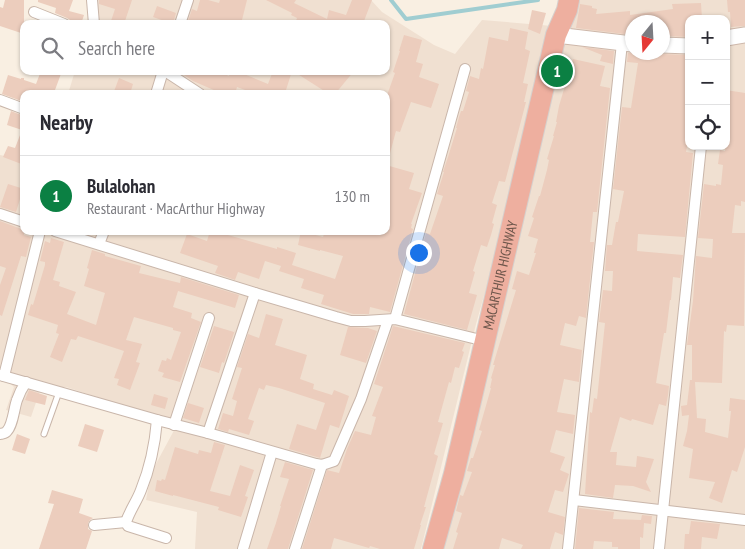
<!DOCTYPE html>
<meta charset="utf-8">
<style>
body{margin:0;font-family:"PT Sans Narrow",sans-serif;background:#f2f2f3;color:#2b2b33}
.controls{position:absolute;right:15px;top:15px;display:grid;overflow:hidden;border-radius:10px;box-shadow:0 1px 4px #0004}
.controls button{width:45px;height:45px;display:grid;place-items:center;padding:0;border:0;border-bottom:1px solid #e1e1e2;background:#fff;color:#2b2b33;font:25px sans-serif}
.compass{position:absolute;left:625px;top:15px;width:45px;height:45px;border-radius:50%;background:#fff;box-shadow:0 1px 4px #0004;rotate:198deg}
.you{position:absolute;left:418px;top:252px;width:18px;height:18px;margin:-12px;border:4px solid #fff;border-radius:50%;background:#1a73e8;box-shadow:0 0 0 8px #1a73e833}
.badge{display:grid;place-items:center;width:32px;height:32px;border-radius:50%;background:#0b8043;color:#fff;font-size:16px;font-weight:700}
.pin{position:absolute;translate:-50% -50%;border:2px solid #fff;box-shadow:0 1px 5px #0006}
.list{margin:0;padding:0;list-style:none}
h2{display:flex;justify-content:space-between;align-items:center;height:65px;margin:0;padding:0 20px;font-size:21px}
h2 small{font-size:16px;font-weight:400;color:#7c7c81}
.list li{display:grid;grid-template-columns:32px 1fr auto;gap:15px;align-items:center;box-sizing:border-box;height:80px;padding:0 20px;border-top:1px solid #e1e1e2}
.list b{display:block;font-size:19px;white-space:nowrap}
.list p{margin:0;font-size:16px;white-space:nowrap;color:#7c7c81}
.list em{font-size:16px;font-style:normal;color:#7c7c81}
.icon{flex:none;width:28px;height:28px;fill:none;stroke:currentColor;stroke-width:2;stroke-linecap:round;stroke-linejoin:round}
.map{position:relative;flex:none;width:745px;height:549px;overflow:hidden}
.search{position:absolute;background:#fff;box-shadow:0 1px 4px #0004;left:20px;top:20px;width:370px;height:55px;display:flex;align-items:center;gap:12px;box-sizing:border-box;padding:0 18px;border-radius:10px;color:#7c7c81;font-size:19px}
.panel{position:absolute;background:#fff;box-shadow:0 1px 4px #0004;left:20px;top:90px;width:370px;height:145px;border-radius:10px}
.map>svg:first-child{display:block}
.residential{fill:#f0e0d1;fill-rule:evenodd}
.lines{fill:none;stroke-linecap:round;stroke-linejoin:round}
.stream{stroke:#a0cdd1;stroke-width:4}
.building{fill:#eccdbd}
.lane-casing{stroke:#c9b6aa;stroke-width:7}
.street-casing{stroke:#c9b6aa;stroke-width:12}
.secondary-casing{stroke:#ceb8ab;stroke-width:17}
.highway-casing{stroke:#d6d0cd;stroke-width:22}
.lane{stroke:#fff;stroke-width:5}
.street{stroke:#fff;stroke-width:10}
.secondary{stroke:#fff;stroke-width:15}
.highway{stroke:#eeaf9f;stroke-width:20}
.labels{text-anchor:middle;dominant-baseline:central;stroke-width:4;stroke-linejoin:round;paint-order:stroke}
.street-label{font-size:14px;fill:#6e564b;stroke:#fdf3e8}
</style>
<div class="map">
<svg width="745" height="549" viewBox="0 0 745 549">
<rect width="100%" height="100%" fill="#f9efe2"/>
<g class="residential">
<polygon points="98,0 371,0 382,12 434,45 455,54 482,20 553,26 529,137 476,324 421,549 195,549 197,512 146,500 151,473 178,423 66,387 41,388 31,417 6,410 14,387 0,374 0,155 24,160 24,231 386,231 386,94 68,94 75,71 386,71 386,24 91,24"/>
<path d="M574,0H745V549H439ZM689,19H726V146H689ZM632,22H662V52H632Z"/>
</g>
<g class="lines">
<polyline class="stream" points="391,0 406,19 538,0"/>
</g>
<g class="building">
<polygon points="5,0 24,0 24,34 0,26 0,7 3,8"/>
<polygon points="38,0 73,0 69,11 84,15 81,24 71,24 70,20 67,18 55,13 56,8 38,2"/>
<polygon points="99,0 132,0 124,24 110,24 115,9 99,4"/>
<polygon points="200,0 208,0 219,3 220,0 247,0 241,24 187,24 192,9 197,11"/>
<polygon points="266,0 296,0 294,3 327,19 329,10 346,15 352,0 372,0 364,21 365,22 365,24 295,24 297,18 291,15 292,13"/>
<polygon points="727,0 745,0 745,26 731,27 730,12 728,12"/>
<polygon points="701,3 702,19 689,19 689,37 662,36 662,22 631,22 632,35 576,28 580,4 592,6 592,8 597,9 596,14 630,11 630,15 673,9 672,4"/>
<polygon points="157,6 176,13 173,24 153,17"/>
<polygon points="532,10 546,13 540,34 528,29"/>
<polygon points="510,28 528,32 525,49 530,51 523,83 528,84 524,102 526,102 505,182 499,181 492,203 497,205 492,223 494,224 491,235 487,247 481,245 473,271 475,272 469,293 477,295 467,330 404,314 426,233 430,234 443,196 437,194 444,172 443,172 448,157 457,128 456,128 459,117 461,111 463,111 469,92 466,91 470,76 479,79 481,68 483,69 489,37 508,41"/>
<polygon points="404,35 422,40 416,62 423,64 419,77 439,84 431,108 411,102 400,132 396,131 389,157 386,157 386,98 395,73 393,72 400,51 399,51"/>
<polygon points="582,47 614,51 613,64 600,61 602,55"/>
<polygon points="657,52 662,54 689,55 689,135 686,152 693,153 685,237 638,234 637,251 683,255 680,278 673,277 671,300 670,300 666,333 664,333 656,383 669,386 668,395 666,406 659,404 653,425 632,419 631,421 620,417 610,452 617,452 616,465 636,467 637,456 654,459 646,482 651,492 633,486 615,485 613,498 585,494 590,412 592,413 594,398 597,399 605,323 599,322 603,290 612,291 613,271 605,271 607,245 612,245 616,222 618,222 624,191 613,189 622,107 631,108 638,63 627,62 628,53"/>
<polygon points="573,59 605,66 600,86 610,88 597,212 593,212 590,242 594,242 586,318 579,316 576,326 565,323 560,345 582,350 579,382 564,379 557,412 575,415 573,434 556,430 550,452 565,457 560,470 569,474 563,492 555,490 548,512 565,517 563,535 555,532 550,549 521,549 523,545 502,538 499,549 453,549 458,533 456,532 462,513 456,511 460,495 463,496 472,472 467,471 471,458 473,458 482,431 479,430 491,388 490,388 492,379 491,378 495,365 493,365 516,290 512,289 517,271 529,275 536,253 534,253 538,239 528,236 534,218 532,217 539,196 540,196 547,170 549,160 547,159 554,136 553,136 557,122 556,122 559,106"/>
<polygon points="41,71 62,71 55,90 60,92 60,94 24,94 24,102 2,94 8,75 21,79 21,78 24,78 24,80 36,84"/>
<polygon points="178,71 218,71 229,76 230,71 245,71 244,74 268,84 273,71 292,71 286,90 293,93 293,94 256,94 237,87 235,94 223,94 193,81"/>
<polygon points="293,71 354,71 335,94 329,94"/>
<polygon points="119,78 133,84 130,94 113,94"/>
<polygon points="726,90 745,93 745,202 741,201 741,206 735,205 732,233 745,233 744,326 727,325 726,332 724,331 722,383 695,382 697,418 706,419 705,432 728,438 731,411 729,411 730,398 745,400 745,447 737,472 732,470 722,503 709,498 715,482 689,478 693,449 683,446 687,431 689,415 682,416 681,406 687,405 690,380 692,380 692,345 687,345 693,301 696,256 712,258 713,239 698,238 704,184 716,186 716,184 721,185 723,165 718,164 720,150 725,151 726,146 729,121 726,121"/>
<polygon points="11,111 24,116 24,165 3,157 8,146 15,148 22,130 7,125"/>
<polygon points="386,165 414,173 409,189 422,193 411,224 412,224 411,228 413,229 390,312 370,307 369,314 353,314 321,304 324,295 301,288 304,279 279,271 281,266 265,261 259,279 238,272 235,280 215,273 218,266 180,253 187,234 207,241 210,231 214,231 277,249 277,247 296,253 292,265 335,279 343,256 320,250 320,251 298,245 301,231 323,237 325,231 386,231 386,222 390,208 386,207"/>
<polygon points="8,184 24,189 24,201 20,199 16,212 0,207"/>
<polygon points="0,221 24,230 24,235 31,237 26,257 21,256 2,316 0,315 0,285 6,268 0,266"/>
<polygon points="51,238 64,242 53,280 60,282 59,286 76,292 67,314 96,325 105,293 84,286 89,269 87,268 92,250 105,254 105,256 141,266 139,273 180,283 181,277 239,295 235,308 178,291 173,307 192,313 191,318 201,322 180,382 162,377 164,373 158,371 162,360 166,361 167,358 171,360 181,332 173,330 173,328 134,317 126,340 142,344 136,362 140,363 130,390 117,385 119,379 114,378 124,351 78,336 76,340 71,339 62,362 50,357 59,334 56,333 58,325 28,315 31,304 33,305 45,265 45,262 40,261 45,241 50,243"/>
<polygon points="266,314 283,319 275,345 307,355 300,379 314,384 313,389 332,395 334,390 349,396 339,428 330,425 320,458 289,449 297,424 316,430 325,403 279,388 266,385 264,390 259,388 248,419 254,421 249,435 229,429 228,432 218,429 223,413 233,416 237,401 232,399 242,368 237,367 248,334 259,338"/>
<polygon points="214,326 234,332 235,330 224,363 222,362 219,373 200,367"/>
<polygon points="393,326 465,343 462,351 464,352 459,368 455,367 451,383 449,382 438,422 443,423 434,454 438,456 424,507 426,507 420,525 421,525 414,549 380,549 370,546 369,548 334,538 331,549 302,549 327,470 339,473 347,449 355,431 371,435 376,417 372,416 383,387 374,384"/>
<polygon points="348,327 368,328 377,331 366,363 340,355"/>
<polygon points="29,390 47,396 45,405 25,400"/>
<polygon points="154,394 168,398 165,409 151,405"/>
<polygon points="188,403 204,408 199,423 183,418"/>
<polygon points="85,424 104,430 97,452 78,446"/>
<polygon points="17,434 30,439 25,454 12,450"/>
<polygon points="214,442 225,445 210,491 230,496 240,465 254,470 245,496 248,497 241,517 218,510 219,507 173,495 173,496 155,491 157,480 161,481 162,479 165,480 175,447 198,454 199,450 211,453"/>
<polygon points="285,462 313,470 288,549 267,549 276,523 281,506 280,506 289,479 280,477"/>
<polygon points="52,490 83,499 79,513 93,518 90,520 88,523 88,529 92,531 86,549 39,549 54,504 48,503"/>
<polygon points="579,508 614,512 613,519 641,520 642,515 652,516 651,524 644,523 643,538 640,537 640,549 618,549 618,547 612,547 612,542 594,541 593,549 575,549"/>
<polygon points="691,521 720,524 717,539 702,537 701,549 684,549 685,534 689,534"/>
</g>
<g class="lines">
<defs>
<polyline id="lane" points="44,434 59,392"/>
<g id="street">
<polyline points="92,0 94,24"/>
<polyline points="34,12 64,24"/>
<polyline points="180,24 188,0"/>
<polyline points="165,71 200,94"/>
<polyline points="156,94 163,71"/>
<polyline points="0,100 24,109"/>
<polyline points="0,214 24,222"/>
<polyline points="55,231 255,293 336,317 351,321 365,321 395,319 485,341"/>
<polyline points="99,244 104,231"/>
<polyline points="395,319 465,69"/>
<polyline points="0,375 157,420 208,433 316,464 322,465 334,461 361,399 388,320"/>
<polyline points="4,376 40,231"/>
<path d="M157,420C155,444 150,468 141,490C137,501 130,510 126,522L128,526L166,538"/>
<polyline points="174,425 209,318"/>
<polyline points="208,433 255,293"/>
<path d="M0,434C3,433 5,434 7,431C13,425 14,408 17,400C19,394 22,388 26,382"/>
<polyline points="574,500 745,520"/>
<polyline points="94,525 126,522"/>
<polyline points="243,549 272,452"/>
<polyline points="295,549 322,465"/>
<polyline points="568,549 622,43"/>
<polyline points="659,549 701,146"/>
</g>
<g id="secondary">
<polyline points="556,35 632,44"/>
<polyline points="726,38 745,35"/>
<polyline points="662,45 689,46"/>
</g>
<g id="highway">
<path id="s1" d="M433,549L454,474L556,35L567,10L569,0"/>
</g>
</defs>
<use href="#lane" class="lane-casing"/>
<use href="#street" class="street-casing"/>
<use href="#secondary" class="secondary-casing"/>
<use href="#highway" class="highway-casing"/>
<use href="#lane" class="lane"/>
<use href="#street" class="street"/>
<use href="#secondary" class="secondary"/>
<use href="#highway" class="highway"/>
</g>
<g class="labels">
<g class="street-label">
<text stroke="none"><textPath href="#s1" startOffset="282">MACARTHUR HIGHWAY</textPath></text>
</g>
</g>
</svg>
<div class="controls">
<button>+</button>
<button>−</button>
<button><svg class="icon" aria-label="locate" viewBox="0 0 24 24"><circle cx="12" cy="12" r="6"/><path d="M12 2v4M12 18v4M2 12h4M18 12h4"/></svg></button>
</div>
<svg class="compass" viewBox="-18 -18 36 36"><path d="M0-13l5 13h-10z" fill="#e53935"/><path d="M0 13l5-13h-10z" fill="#7c7c81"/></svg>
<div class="you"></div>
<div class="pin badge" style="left:557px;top:71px">1</div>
<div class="search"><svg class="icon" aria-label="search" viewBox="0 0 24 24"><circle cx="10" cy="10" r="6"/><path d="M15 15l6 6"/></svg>Search here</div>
<section class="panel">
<h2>Nearby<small></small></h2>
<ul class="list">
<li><span class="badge">1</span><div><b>Bulalohan</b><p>Restaurant · MacArthur Highway</p></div><em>130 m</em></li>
</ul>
</section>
</div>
